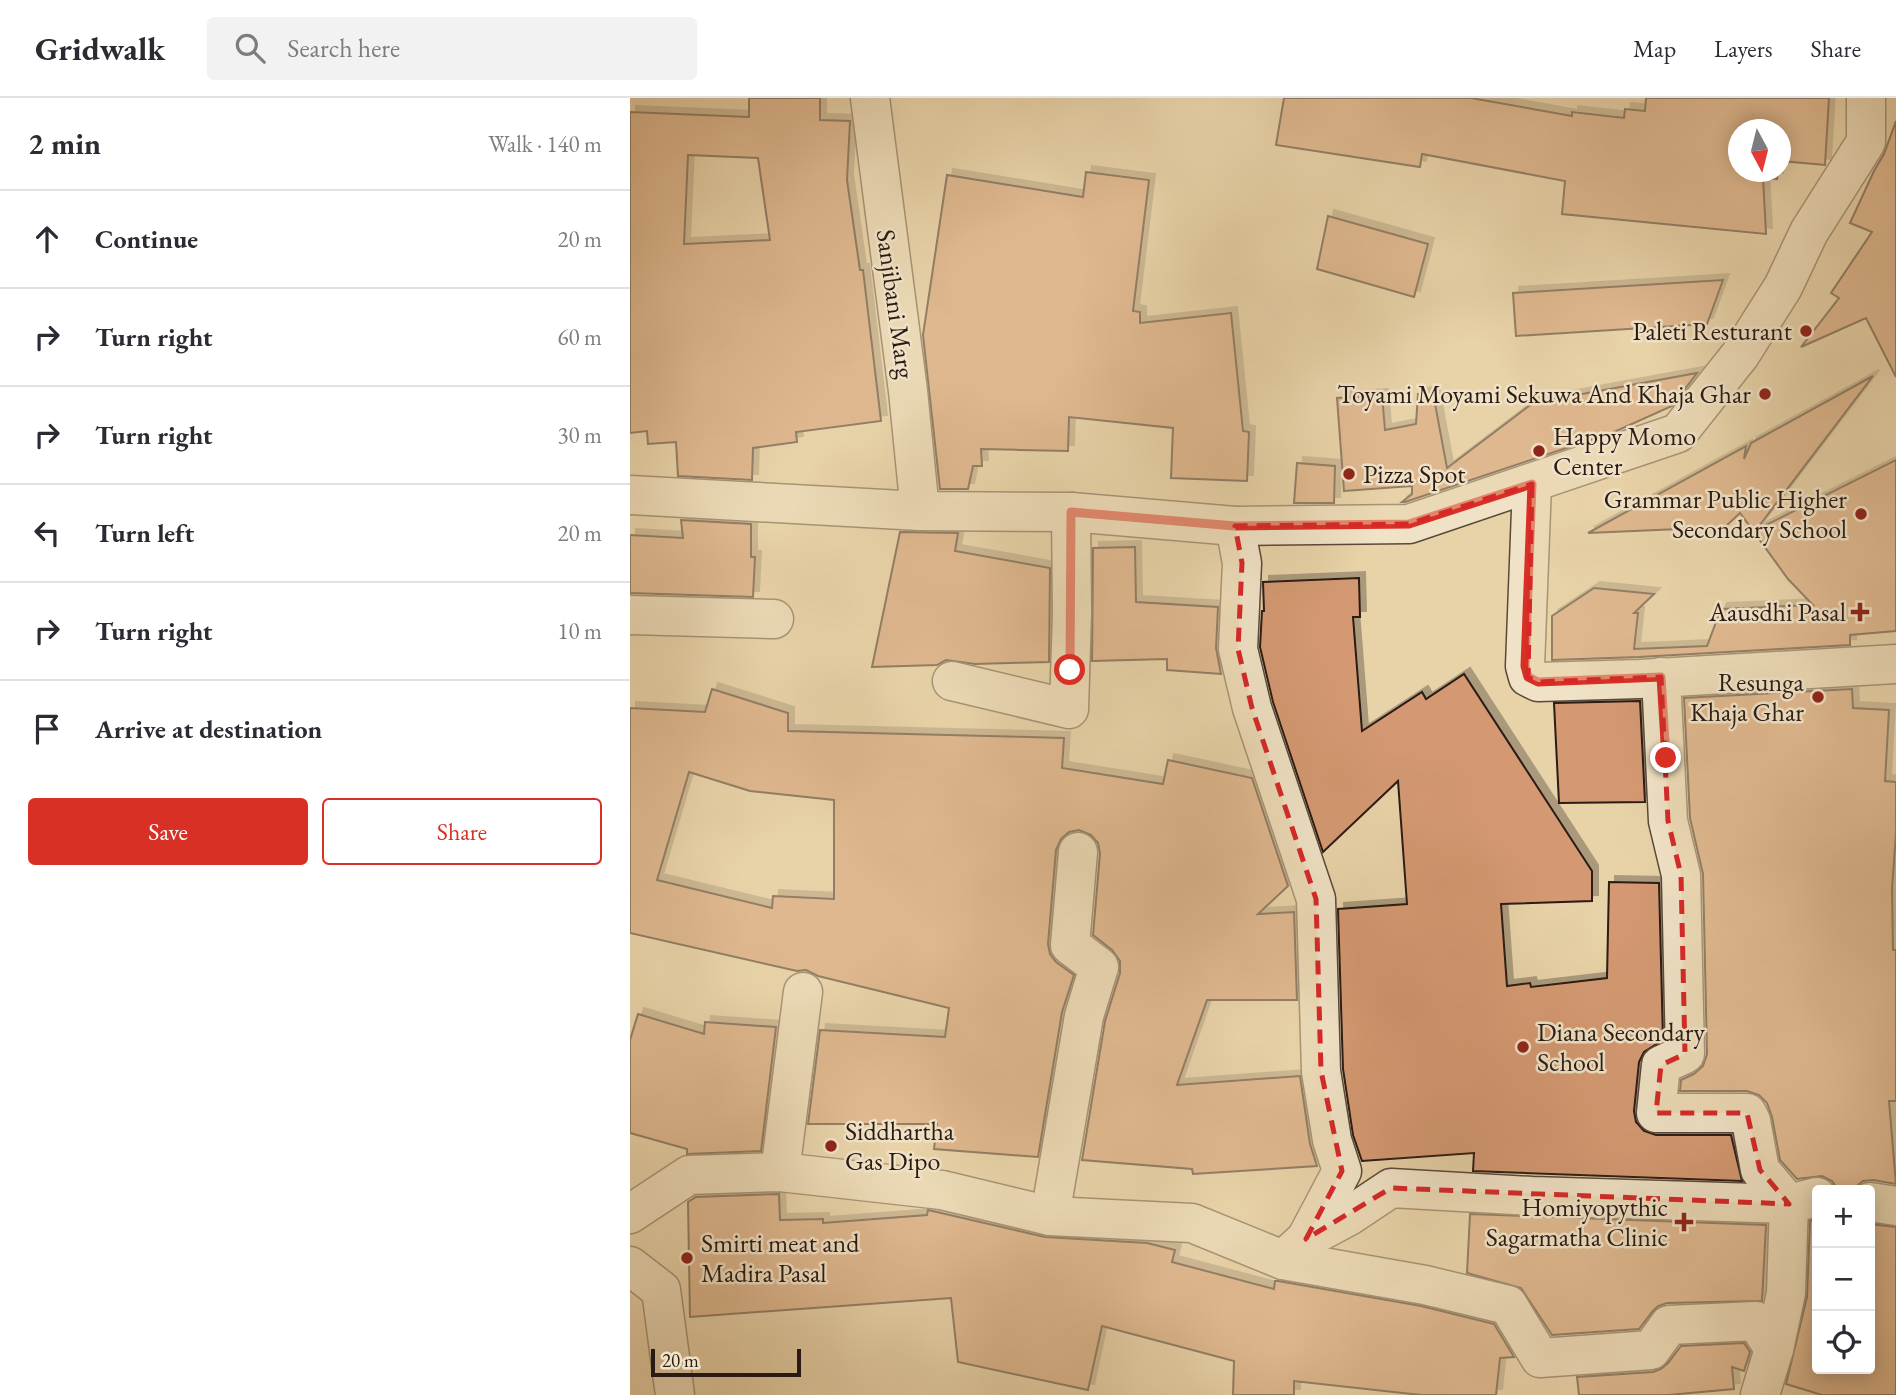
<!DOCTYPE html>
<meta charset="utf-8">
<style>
body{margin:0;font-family:"EB Garamond",serif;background:#f2f2f3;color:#2b2b33}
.controls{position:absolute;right:21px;bottom:21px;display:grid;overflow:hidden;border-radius:7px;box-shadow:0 4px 18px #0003}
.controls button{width:63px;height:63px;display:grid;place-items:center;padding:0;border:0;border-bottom:2px solid #e1e1e2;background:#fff;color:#2b2b33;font:35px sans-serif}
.compass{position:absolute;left:1098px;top:21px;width:63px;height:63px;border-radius:50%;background:#fff;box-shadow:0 4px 18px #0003;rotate:173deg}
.scale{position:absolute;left:21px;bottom:18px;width:150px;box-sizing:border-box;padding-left:7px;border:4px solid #2a1a14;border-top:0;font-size:19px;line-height:24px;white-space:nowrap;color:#2a1a14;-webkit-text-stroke:5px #f0e2c6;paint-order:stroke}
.stop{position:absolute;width:21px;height:21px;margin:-16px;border:5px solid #d93025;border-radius:50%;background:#fff}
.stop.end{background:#d93025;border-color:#fff;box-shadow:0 2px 7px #0008}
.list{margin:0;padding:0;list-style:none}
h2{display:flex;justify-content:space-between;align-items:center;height:91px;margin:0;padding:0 28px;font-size:30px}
h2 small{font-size:23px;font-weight:400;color:#7c7c81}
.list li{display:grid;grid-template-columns:46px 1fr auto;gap:21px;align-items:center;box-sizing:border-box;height:98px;padding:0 28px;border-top:2px solid #e1e1e2}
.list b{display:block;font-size:26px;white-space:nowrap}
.list em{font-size:23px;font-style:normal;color:#7c7c81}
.actions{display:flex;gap:14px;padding:21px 28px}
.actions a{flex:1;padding:16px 0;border:2px solid #d93025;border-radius:7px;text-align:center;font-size:24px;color:#d93025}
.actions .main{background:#d93025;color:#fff}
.icon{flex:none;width:38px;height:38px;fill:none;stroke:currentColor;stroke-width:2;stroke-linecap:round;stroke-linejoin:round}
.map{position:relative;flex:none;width:1266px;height:1297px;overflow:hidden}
header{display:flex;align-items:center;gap:42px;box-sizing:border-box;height:98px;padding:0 35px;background:#fff;border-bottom:2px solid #e1e1e2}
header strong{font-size:33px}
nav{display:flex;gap:38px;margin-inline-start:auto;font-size:24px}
.search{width:490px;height:63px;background:#f2f2f3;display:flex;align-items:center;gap:18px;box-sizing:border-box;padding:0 24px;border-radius:7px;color:#7c7c81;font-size:26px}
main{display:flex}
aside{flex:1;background:#fff}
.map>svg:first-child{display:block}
.building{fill:#d49972;stroke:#2a1a14;stroke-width:2;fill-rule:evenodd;filter:url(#shadow)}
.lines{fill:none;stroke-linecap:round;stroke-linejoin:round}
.street-casing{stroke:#5a4839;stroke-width:41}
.street{stroke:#f0e2c6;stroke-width:38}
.route{stroke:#d93025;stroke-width:9}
.marked{fill:none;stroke:#d62828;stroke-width:5;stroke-dasharray:14 9;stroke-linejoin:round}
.poi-dot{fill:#8f2418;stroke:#f0e2c6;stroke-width:2.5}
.labels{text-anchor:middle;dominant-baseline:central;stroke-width:5;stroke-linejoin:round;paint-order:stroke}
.street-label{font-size:26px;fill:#2a1a14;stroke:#f0e2c6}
.poi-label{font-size:26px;fill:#2a1a14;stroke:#f0e2c6;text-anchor:end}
</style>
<header>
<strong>Gridwalk</strong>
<div class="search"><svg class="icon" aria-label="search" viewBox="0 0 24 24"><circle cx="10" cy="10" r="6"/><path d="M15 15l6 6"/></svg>Search here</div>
<nav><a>Map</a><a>Layers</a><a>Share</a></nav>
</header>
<main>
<aside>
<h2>2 min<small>Walk · 140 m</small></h2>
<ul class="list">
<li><svg class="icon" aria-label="ahead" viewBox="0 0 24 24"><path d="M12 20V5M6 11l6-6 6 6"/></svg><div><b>Continue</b></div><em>20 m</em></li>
<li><svg class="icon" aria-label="right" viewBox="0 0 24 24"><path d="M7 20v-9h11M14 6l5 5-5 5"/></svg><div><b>Turn right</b></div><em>60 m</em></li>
<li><svg class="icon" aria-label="right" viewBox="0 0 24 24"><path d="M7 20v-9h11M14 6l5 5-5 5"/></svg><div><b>Turn right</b></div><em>30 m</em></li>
<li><svg class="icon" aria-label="left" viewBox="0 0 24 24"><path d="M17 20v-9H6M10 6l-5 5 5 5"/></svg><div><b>Turn left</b></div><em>20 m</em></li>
<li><svg class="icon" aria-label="right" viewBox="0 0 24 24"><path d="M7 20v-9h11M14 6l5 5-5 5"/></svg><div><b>Turn right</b></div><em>10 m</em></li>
<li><svg class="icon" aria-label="arrive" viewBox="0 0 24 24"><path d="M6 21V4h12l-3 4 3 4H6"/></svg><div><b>Arrive at destination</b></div></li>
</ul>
<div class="actions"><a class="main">Save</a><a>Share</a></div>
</aside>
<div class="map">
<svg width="1266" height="1297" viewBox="0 0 1266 1297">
<defs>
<filter id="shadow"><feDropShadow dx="6" dy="-6" stdDeviation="0" flood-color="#0004"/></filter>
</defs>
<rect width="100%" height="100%" fill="#e8d2a8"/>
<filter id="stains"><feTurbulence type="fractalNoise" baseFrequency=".00286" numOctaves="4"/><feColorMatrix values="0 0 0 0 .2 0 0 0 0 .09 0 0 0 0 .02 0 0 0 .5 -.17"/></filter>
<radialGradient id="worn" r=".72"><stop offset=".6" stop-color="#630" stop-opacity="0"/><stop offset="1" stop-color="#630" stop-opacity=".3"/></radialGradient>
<g class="building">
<path d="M119,0H190V22L220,23L217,82L230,172H233L251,323L166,334L167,344L123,350L122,382L48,378L46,344L18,346L17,333L0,335V14L119,19ZM58,57L128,60L140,142L54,146Z"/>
<polygon points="654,0 841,0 942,18 942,14 994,20 995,11 1015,13 1016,0 1199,0 1195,67 1151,63 1151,32 1109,32 1109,74 1148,74 1147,81 1133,80 1136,136 932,116 935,83 792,56 790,69 646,47"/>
<polygon points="1266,23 1266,279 1236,220 1171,249 1209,200 1201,195 1242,134 1220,125 1244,73 1254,56"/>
<polygon points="456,74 519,82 503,213 510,214 510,225 601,215 613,333 619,334 617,383 541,380 543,330 439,319 438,353 351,351 352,368 343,368 338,391 310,391 293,237 317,77 453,99"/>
<polygon points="698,118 798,146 784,199 687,171"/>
<polygon points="1093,182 1077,226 886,238 883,195"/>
<polygon points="1067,275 1042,308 984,334 775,404 772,404 782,396 782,388 714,393 707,300 752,297 755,332 786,326 788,296 803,295 817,370 903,305"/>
<polygon points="1243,278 1126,432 1266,362 1266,533 1220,537 1220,547 1009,559 922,562 922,518 964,490 1024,496 1004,515 1008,515 1004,551 1077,548 1091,511 1183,507 1158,481 1110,415 1095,429 958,435 1116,348 1114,361 1121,345"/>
<polygon points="667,365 705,368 704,405 664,405"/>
<polygon points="51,422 121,426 121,459 125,459 123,499 0,495 0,437 53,440"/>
<polygon points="270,434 328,435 325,453 420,470 419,564 345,566 316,562 307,567 242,569"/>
<polygon points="505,449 506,504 588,509 586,550 591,576 537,572 537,561 462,563 463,450"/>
<polygon points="729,480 730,519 723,519 732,633 792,594 796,601 834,576 962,773 962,803 871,806 877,888 900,885 901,889 977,880 979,784 1029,785 1033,942 1014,954 1009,964 1004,1013 1006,1024 1014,1033 1026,1037 1101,1037 1112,1083 843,1073 844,1055 732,1063 723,1037 713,971 708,811 777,806 768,683 693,754 643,604 630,549 632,513 634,513 633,484"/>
<path d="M82,591L158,615V633L434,640L432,670L533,686L538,662L622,680L658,788L628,816L664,814L667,902H577L547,987L670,978L680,1046L687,1068L563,1076L562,1071L452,1062L475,923L490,875V863L482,852L463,837L470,755L468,745L461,737L449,732L439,734L431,741L426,752L418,846L420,856L426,864L444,877L432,914L408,1059L304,1051L307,1026H178L190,932L315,939L319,910L188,878L176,872L167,873L0,835V610L75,614ZM59,674L120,693L204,702V801L143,798L142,810L27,782Z"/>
<polygon points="1222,591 1223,610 1259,612 1255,683 1266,684 1266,736 1262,790 1263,852 1266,852 1266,1003 1259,1003 1266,1086 1243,1082 1233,1083 1222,1092 1208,1092 1202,1083 1192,1078 1167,1081 1150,1062 1142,1019 1137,1005 1129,997 1117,993 1050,993 1051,982 1064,976 1073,968 1077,956 1073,776 1060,720 1054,600"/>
<polygon points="1010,603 1015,704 929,705 924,605"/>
<polygon points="8,916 74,936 75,924 146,929 131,1053 57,1056 57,1051 0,1035 0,942"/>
<polygon points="149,1096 150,1122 193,1121 193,1125 297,1117 298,1112 415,1139 517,1145 545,1152 542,1164 644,1191 645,1183 648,1183 791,1208 864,1226 884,1259 870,1260 866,1297 791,1297 664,1283 664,1297 603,1297 604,1263 472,1228 458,1292 328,1264 321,1200 60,1219 58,1104 66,1099"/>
<polygon points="840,1116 1136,1127 1132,1203 1037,1205 1028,1208 1022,1214 1009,1231 922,1237 891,1190 837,1175"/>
<polygon points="1187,1121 1187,1271 1240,1271 1240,1126 1266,1129 1266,1297 1192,1297 1156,1286 1177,1199 1180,1123"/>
<polygon points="1114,1245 1120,1254 1114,1273 1102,1269 1104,1291 1038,1297 949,1297 947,1279 1023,1274 1031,1271 1038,1265 1051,1248"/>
</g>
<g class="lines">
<defs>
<g id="street">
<polyline points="240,0 278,293 290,413"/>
<polyline points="902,386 895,568 898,579 908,584 1010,581 1266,566"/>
<polyline points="0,397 290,413 441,414 605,428 779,426 1048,335 1110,257 1153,189 1179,134 1236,44 1236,0"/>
<polyline points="605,428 612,465 608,551 622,610 686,801 691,973 702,1042 712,1073 676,1141 653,1162"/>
<polyline points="0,517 144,521"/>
<polyline points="1031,579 1038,723 1051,777 1055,956 1031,967 1026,1015 1117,1015 1121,1023 1130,1072 1159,1106 1187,1099"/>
<polyline points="322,583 439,611 442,514 441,414"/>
<polyline points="150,1074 173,894"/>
<polyline points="1240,1104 1266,1108"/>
<polyline points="0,1116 59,1077 150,1074 312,1092 420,1118 562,1125 653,1162 795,1187 878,1207 910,1260 1021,1252 1039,1227 1126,1223 1144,1251"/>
<polyline points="420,1118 454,918 469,869 440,847 448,754"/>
<polyline points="676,1141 719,1118 761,1090 902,1098 1159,1106 1156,1195 1144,1251 1130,1297"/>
<polyline points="0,1168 31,1192 45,1297"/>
</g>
</defs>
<use href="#street" class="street-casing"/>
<use href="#street" class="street"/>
</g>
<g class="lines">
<polyline class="route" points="440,572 441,414 605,428 779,426 902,386 895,568 898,579 908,584 1031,579 1036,660"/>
</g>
<path d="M0 0H1266V1297H0ZM902,386L898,579L908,584L1031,579L1038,723L1051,777L1055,956L1031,967L1026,1015H1117L1130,1072L1159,1106L761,1090L676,1141L712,1073L691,973L686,801L622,610L608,551L612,465L605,428L779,426Z" fill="#e8d2a8" fill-opacity=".55" fill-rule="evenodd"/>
<path class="marked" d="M902,386L898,579L908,584L1031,579L1038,723L1051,777L1055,956L1031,967L1026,1015H1117L1130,1072L1159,1106L761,1090L676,1141L712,1073L691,973L686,801L622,610L608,551L612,465L605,428L779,426Z"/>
<g class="poi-dot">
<circle cx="1176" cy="233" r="7"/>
<circle cx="1135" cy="296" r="7"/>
<circle cx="909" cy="353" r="7"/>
<circle cx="719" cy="376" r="7"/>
<circle cx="1231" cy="416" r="7"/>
<path d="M1226.5 503.5h7v7h7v7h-7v7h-7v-7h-7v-7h7z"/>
<circle cx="1188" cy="599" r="7"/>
<circle cx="893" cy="949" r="7"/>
<circle cx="201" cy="1048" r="7"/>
<path d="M1050.5 1113.5h7v7h7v7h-7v7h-7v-7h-7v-7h7z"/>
<circle cx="57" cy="1160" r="7"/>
</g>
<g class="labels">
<g class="street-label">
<text transform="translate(266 206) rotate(82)">Sanjibani Marg</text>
</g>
<g class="poi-label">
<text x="1162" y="233">Paleti Resturant</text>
<text x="1121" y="296">Toyami Moyami Sekuwa And Khaja Ghar</text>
<text x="923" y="338" text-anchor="start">Happy Momo<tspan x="923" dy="30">Center</tspan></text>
<text x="733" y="376" text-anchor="start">Pizza Spot</text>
<text x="1217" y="401">Grammar Public Higher<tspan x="1217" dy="30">Secondary School</tspan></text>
<text x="1216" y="514">Aausdhi Pasal</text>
<text x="1174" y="584">Resunga<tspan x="1174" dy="30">Khaja Ghar</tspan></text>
<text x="907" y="934" text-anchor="start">Diana Secondary<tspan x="907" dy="30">School</tspan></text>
<text x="215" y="1033" text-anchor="start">Siddhartha<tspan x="215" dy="30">Gas Dipo</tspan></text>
<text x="1038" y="1109">Homiyopythic<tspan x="1038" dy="30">Sagarmatha Clinic</tspan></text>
<text x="71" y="1145" text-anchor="start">Smirti meat and<tspan x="71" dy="30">Madira Pasal</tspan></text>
</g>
</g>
<rect width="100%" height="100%" filter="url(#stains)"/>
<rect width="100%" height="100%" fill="url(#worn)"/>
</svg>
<div class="controls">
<button>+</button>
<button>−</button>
<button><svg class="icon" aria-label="locate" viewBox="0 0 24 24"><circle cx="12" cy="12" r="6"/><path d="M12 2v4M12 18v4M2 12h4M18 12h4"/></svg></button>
</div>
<svg class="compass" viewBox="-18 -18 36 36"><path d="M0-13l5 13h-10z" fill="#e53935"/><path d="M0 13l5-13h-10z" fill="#7c7c81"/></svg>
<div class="scale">20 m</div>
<div class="stop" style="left:440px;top:572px"></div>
<div class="stop end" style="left:1036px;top:660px"></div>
</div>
</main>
